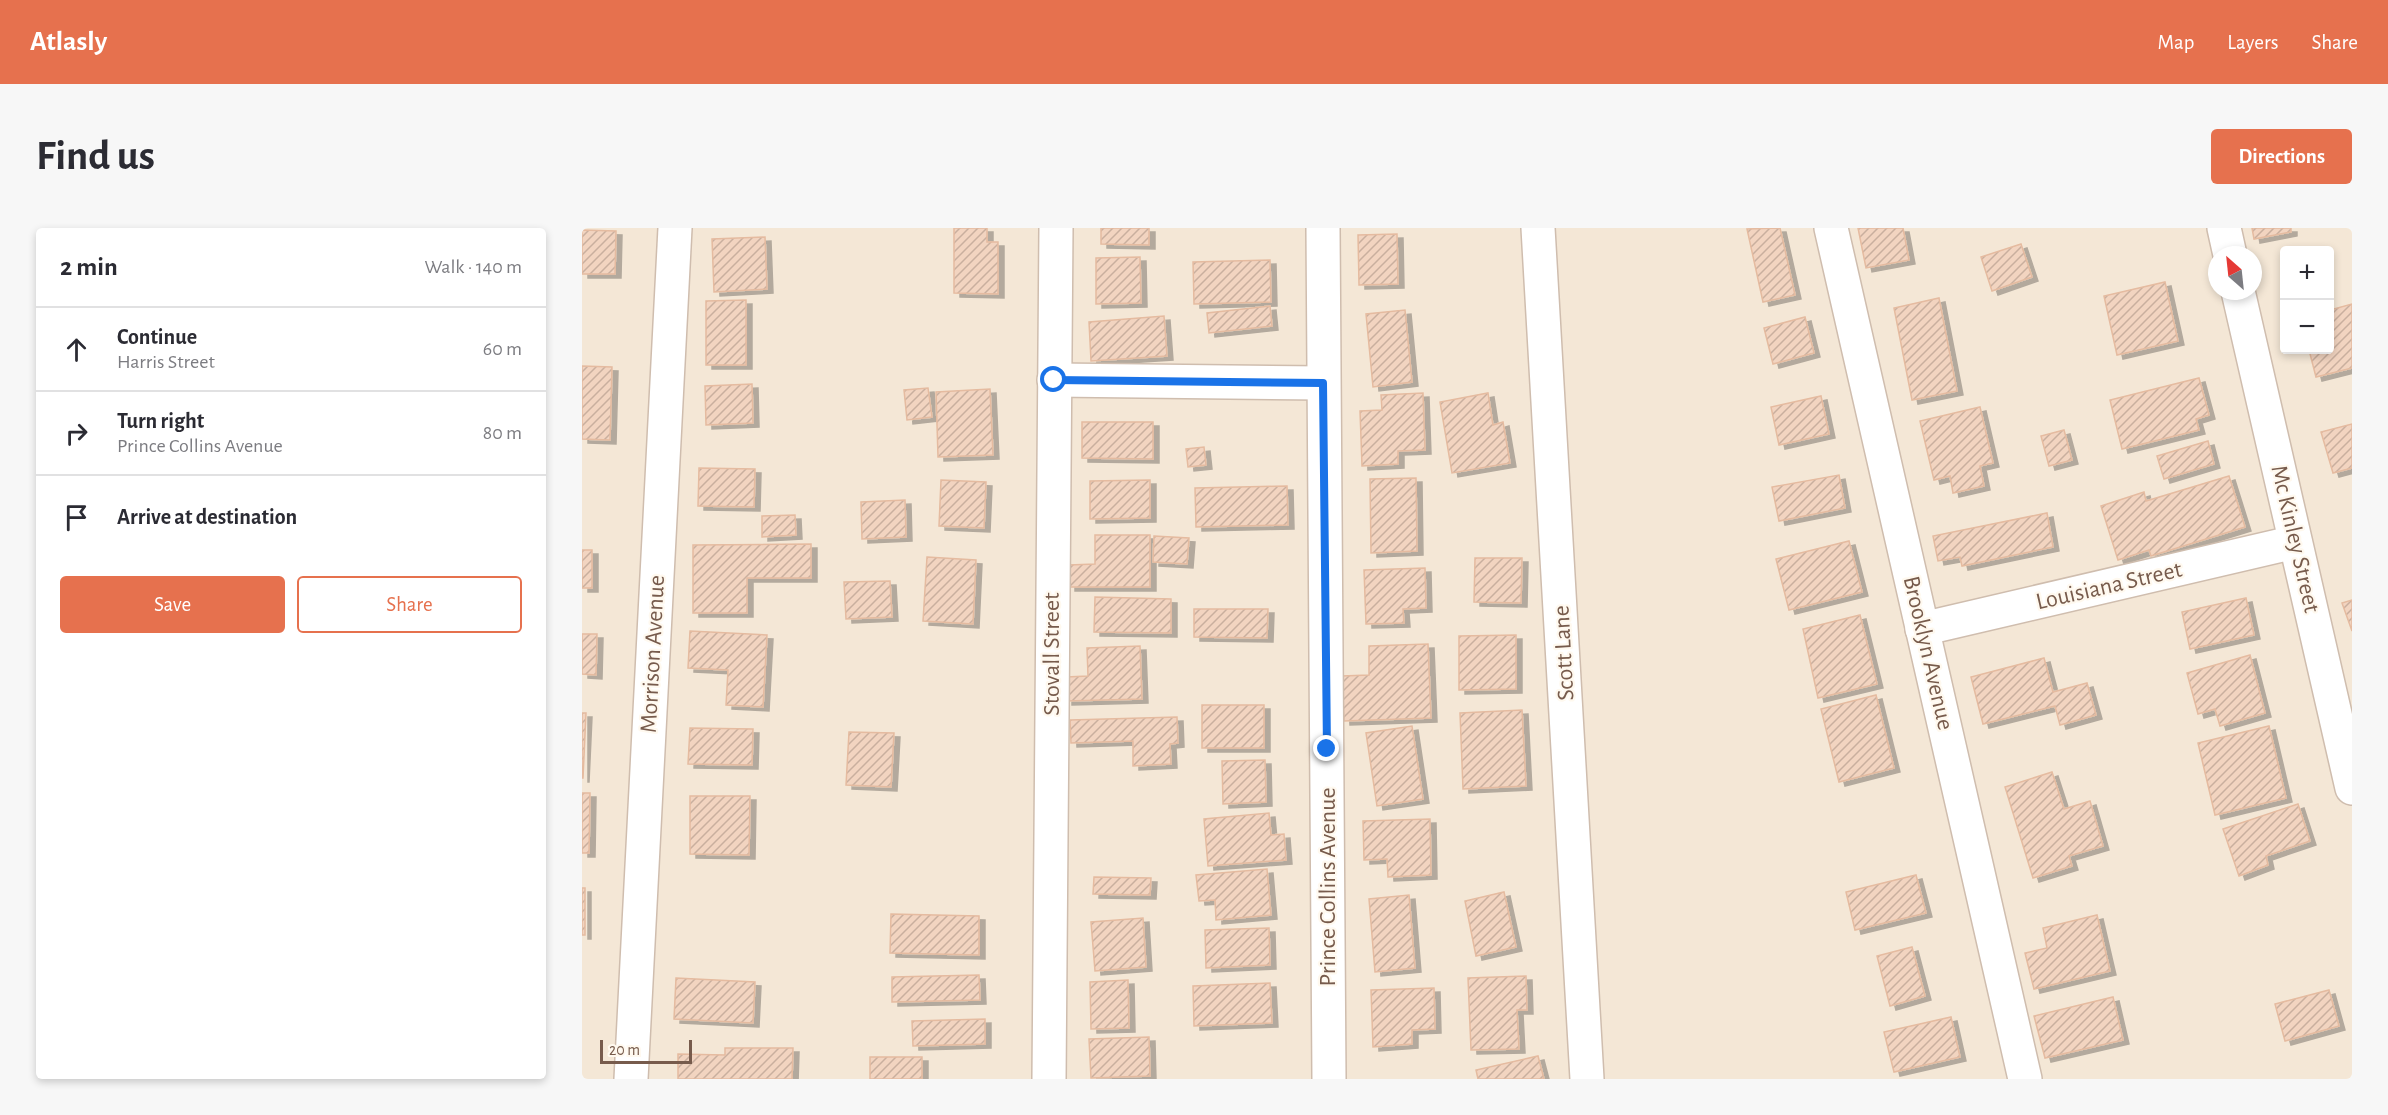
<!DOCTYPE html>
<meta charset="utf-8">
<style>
body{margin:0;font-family:"Alegreya Sans",sans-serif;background:#f7f7f7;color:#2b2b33}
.controls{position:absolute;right:18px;top:18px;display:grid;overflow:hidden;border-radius:6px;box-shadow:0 3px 9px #0003}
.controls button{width:54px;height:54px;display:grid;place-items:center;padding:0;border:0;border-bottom:2px solid #e1e1e2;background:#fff;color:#2b2b33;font:30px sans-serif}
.compass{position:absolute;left:1626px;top:18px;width:54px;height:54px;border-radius:50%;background:#fff;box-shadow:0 3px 9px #0003;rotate:333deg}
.scale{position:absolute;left:18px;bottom:15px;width:92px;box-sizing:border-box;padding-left:6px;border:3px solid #775b4c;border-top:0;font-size:16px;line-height:21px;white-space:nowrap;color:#775b4c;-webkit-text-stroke:4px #fff9ef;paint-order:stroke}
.stop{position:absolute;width:18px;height:18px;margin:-14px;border:4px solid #1a73e8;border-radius:50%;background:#fff}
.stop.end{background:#1a73e8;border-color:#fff;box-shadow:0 2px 6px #0008}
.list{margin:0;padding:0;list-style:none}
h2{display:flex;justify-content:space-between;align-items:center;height:78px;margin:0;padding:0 24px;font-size:26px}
h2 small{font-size:20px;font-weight:400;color:#7c7c81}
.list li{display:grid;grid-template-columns:39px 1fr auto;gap:18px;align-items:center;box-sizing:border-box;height:84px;padding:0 24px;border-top:2px solid #e1e1e2}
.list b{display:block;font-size:22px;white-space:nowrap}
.list p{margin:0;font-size:20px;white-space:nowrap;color:#7c7c81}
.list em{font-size:20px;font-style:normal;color:#7c7c81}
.actions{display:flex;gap:12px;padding:18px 24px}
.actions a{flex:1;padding:14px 0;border:2px solid #e6714e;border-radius:6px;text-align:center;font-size:21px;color:#e6714e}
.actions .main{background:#e6714e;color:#fff}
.icon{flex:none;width:33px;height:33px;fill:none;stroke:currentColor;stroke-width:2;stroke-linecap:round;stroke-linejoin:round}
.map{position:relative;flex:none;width:1770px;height:851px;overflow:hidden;border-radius:6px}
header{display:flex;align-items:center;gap:36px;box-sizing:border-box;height:84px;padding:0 30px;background:#e6714e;color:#fff}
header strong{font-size:28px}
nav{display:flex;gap:33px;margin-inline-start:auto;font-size:21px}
.intro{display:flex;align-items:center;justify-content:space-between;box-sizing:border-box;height:144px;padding:0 36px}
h1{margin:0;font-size:42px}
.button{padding:15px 27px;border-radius:6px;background:#e6714e;color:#fff;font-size:21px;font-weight:700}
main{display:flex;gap:36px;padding:0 36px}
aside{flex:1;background:#fff;border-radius:6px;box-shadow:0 3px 9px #0003}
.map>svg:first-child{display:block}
.residential{fill:#f4e7d6;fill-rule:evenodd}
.building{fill:url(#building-hatch);stroke:#e5bba0;stroke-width:1.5;filter:url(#shadow)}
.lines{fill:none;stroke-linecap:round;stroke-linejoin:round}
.minor-casing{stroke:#cfbdae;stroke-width:36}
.minor{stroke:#fff;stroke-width:33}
.route{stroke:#1a73e8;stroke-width:8}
.labels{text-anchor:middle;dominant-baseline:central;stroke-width:4.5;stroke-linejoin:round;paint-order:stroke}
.street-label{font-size:24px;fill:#775b4c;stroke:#fff9ef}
</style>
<header>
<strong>Atlasly</strong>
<nav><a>Map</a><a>Layers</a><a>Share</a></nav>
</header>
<div class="intro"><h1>Find us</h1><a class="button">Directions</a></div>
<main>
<aside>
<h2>2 min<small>Walk · 140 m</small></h2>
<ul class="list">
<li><svg class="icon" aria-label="ahead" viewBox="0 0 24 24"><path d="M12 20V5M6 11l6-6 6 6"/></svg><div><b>Continue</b><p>Harris Street</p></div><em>60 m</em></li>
<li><svg class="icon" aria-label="right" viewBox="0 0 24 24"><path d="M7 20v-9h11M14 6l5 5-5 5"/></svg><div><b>Turn right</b><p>Prince Collins Avenue</p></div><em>80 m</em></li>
<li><svg class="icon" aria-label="arrive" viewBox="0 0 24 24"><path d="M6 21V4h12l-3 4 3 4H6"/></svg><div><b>Arrive at destination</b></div></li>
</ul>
<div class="actions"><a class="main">Save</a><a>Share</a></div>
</aside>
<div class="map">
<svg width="1770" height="851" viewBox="0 0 1770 851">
<defs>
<pattern id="building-hatch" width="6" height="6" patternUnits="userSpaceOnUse" patternTransform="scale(1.5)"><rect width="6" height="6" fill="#f2d4c0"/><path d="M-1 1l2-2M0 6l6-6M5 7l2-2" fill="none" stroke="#c9af9e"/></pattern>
<filter id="shadow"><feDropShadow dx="6" dy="4" stdDeviation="0" flood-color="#0004"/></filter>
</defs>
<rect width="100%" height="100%" fill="#fcf5e8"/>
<path class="residential" d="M0,0H1770V851H0ZM1702,22H1748V122H1702ZM1635,27H1671V63H1635Z"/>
<g class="building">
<polygon points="372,0 405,0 405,14 416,14 416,66 372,65"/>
<polygon points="519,0 567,0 567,17 519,16"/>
<polygon points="1198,0 1213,67 1181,74 1165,1"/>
<polygon points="1276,0 1321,0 1327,32 1284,40"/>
<polygon points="1670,0 1709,0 1709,4 1672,11"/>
<polygon points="0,2 34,3 33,46 0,46"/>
<polygon points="815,6 816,56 777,57 776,7"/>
<polygon points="183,9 185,61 132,64 130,11"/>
<polygon points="1439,16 1450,49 1410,63 1399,29"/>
<polygon points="558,29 559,75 514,76 514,30"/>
<polygon points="688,32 689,74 612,76 611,34"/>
<polygon points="1583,54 1596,113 1535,127 1522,68"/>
<polygon points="1357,70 1375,163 1330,172 1312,80"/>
<polygon points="164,72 164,137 124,137 124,73"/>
<polygon points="1770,76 1770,140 1734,149 1727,122 1748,122 1748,82"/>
<polygon points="688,78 690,98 627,105 625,85"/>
<polygon points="823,82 830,154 791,159 784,86"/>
<polygon points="582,88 585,128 509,133 507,94"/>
<polygon points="1223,89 1232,125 1191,136 1182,100"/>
<polygon points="0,138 30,139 28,212 0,211"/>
<polygon points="1617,150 1627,187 1614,191 1617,202 1540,221 1528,172"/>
<polygon points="170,156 171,195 124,197 123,158"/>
<polygon points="346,160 350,189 325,192 322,162"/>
<polygon points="408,161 411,227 356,229 354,164"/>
<polygon points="841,165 843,222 816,223 816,236 780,238 778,183 800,182 799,167"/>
<polygon points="906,165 911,197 921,194 928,235 870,245 858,174"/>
<polygon points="1239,168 1247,206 1197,217 1189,179"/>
<polygon points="1398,179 1411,235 1398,238 1402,258 1371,265 1368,248 1352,252 1338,193"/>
<polygon points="500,194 571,194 571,231 500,230"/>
<polygon points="1770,196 1770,240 1751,245 1739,204"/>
<polygon points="1482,202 1490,232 1467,238 1459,208"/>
<polygon points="1626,213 1632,236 1582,251 1575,228"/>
<polygon points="622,219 624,237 606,239 604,221"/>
<polygon points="117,240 173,241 172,279 116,278"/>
<polygon points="1257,247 1263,280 1197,293 1190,259"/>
<polygon points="1647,248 1663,299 1569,328 1567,322 1536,332 1519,278 1562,264 1564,273"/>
<polygon points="834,250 835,323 789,325 788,251"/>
<polygon points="359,252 404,254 402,300 357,298"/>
<polygon points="568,252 568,290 508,291 508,253"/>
<polygon points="705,258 706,297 614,299 613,260"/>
<polygon points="323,272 324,309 280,311 279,274"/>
<polygon points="1465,285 1471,319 1380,338 1378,329 1356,333 1351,308"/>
<polygon points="213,287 214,307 180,309 180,288"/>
<polygon points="513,307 568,307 568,359 487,359 487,337 513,336"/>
<polygon points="572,308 607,310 605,336 571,334"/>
<polygon points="1267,313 1280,364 1207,382 1194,331"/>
<polygon points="229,316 229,350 165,350 165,385 111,385 111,317"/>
<rect x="0" y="322" width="10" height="38"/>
<polygon points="345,329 394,332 391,396 341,393"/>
<polygon points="893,330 940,330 939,375 892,374"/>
<polygon points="843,340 844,380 821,381 822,395 784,396 782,342"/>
<polygon points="308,353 310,389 264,391 262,354"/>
<polygon points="513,369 589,371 589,405 512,404"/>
<polygon points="1664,370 1672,407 1608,421 1600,384"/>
<polygon points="1770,372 1770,403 1760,375"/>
<polygon points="612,381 686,381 685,410 612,409"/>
<polygon points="1278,387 1295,456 1236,470 1221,401"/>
<polygon points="108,403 185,407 181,479 144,477 146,442 106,440"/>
<polygon points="0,406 15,406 14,447 0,446"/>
<polygon points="934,407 934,461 877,462 877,408"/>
<polygon points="846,416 849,490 762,493 760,448 787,447 787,418"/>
<polygon points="558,418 560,471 484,473 484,449 506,448 505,420"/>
<polygon points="1668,427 1683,485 1638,498 1633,481 1616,486 1605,445"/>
<polygon points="1462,430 1471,464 1505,455 1514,487 1478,497 1473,478 1401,496 1389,449"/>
<polygon points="1294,467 1312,540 1257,554 1239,481"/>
<rect x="620" y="477" width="62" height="43"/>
<polygon points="940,482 944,558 881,561 878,485"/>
<polygon points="0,485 4,485 1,550 0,550"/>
<polygon points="595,489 596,515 588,516 589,536 551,538 551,513 489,515 488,492"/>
<polygon points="830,498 841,571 795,578 784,505"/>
<polygon points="1687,498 1704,570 1633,587 1616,515"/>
<polygon points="108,500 171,501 170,537 106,536"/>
<polygon points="267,504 312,505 309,559 264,557"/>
<polygon points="683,532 684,574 641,576 640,533"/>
<polygon points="1470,544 1482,581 1508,573 1521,618 1487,628 1490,638 1451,650 1423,559"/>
<polygon points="0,565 8,565 7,625 0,625"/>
<polygon points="108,568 168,568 167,627 108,626"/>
<polygon points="1716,576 1728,613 1684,628 1686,637 1657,648 1641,601"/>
<polygon points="687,585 689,607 702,606 704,632 626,638 622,591"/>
<polygon points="848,591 849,647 806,649 805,631 782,632 781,593"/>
<polygon points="685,641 689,687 634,692 633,672 617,673 614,647"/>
<polygon points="1334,647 1344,685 1273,702 1264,664"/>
<polygon points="512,649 569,650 568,667 511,666"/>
<rect x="0" y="660" width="3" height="47"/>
<polygon points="922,664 934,719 894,728 883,673"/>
<polygon points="827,667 833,740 793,744 787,671"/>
<polygon points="309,686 397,688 397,727 308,725"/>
<polygon points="1515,687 1528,743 1452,761 1443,725 1465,720 1461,700"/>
<polygon points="561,690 564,739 513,743 509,694"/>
<polygon points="687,700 688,737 624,740 623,702"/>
<polygon points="1330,719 1343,768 1308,778 1295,728"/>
<polygon points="397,747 398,772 310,774 310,749"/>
<polygon points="944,748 945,782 935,782 937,821 889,822 886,750"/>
<polygon points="94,750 173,754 171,795 92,791"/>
<polygon points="546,752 547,800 509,801 508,754"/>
<polygon points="688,755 690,795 612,798 611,758"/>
<polygon points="852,760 853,801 830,802 830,816 791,819 789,762"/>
<polygon points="1747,762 1757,798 1703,813 1693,776"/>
<polygon points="1531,769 1541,812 1463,830 1452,788"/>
<polygon points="1369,789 1378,829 1312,844 1302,804"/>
<polygon points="403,791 403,816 331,818 330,793"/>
<polygon points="567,809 568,848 509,850 507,811"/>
<polygon points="143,820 211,820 210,851 96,851 96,826 143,827"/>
<polygon points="956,828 962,851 896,851 894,842"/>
<rect x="288" y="829" width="52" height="22"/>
</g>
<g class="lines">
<defs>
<g id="minor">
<polyline points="741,0 747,851"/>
<polyline points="956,0 1005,851"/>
<polyline points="1249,0 1443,851"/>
<polyline points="1642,0 1648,27"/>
<polyline points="1656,63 1770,560"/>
<polyline points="472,152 741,155"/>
<polyline points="1340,401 1713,314"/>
<polyline points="49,851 93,0"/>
<polyline points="467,851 474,0"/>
</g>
</defs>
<use href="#minor" class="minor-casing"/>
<use href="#minor" class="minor"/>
</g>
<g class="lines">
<polyline class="route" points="472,152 741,155 745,521"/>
</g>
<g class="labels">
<g class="street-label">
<text transform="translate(1713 311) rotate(77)">Mc Kinley Street</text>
<text transform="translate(1527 358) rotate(-13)">Louisiana Street</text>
<text transform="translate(982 425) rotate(-93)">Scott Lane</text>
<text transform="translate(1346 425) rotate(77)">Brooklyn Avenue</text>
<text transform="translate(71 426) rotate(-87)">Morrison Avenue</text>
<text transform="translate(470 426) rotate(-90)">Stovall Street</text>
<text transform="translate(746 659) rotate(-90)">Prince Collins Avenue</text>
</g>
</g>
</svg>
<div class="controls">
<button>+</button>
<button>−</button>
</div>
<svg class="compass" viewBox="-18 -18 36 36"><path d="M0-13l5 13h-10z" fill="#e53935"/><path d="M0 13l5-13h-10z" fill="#7c7c81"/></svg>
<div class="scale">20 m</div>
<div class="stop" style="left:472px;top:152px"></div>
<div class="stop end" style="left:745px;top:521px"></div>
</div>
</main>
